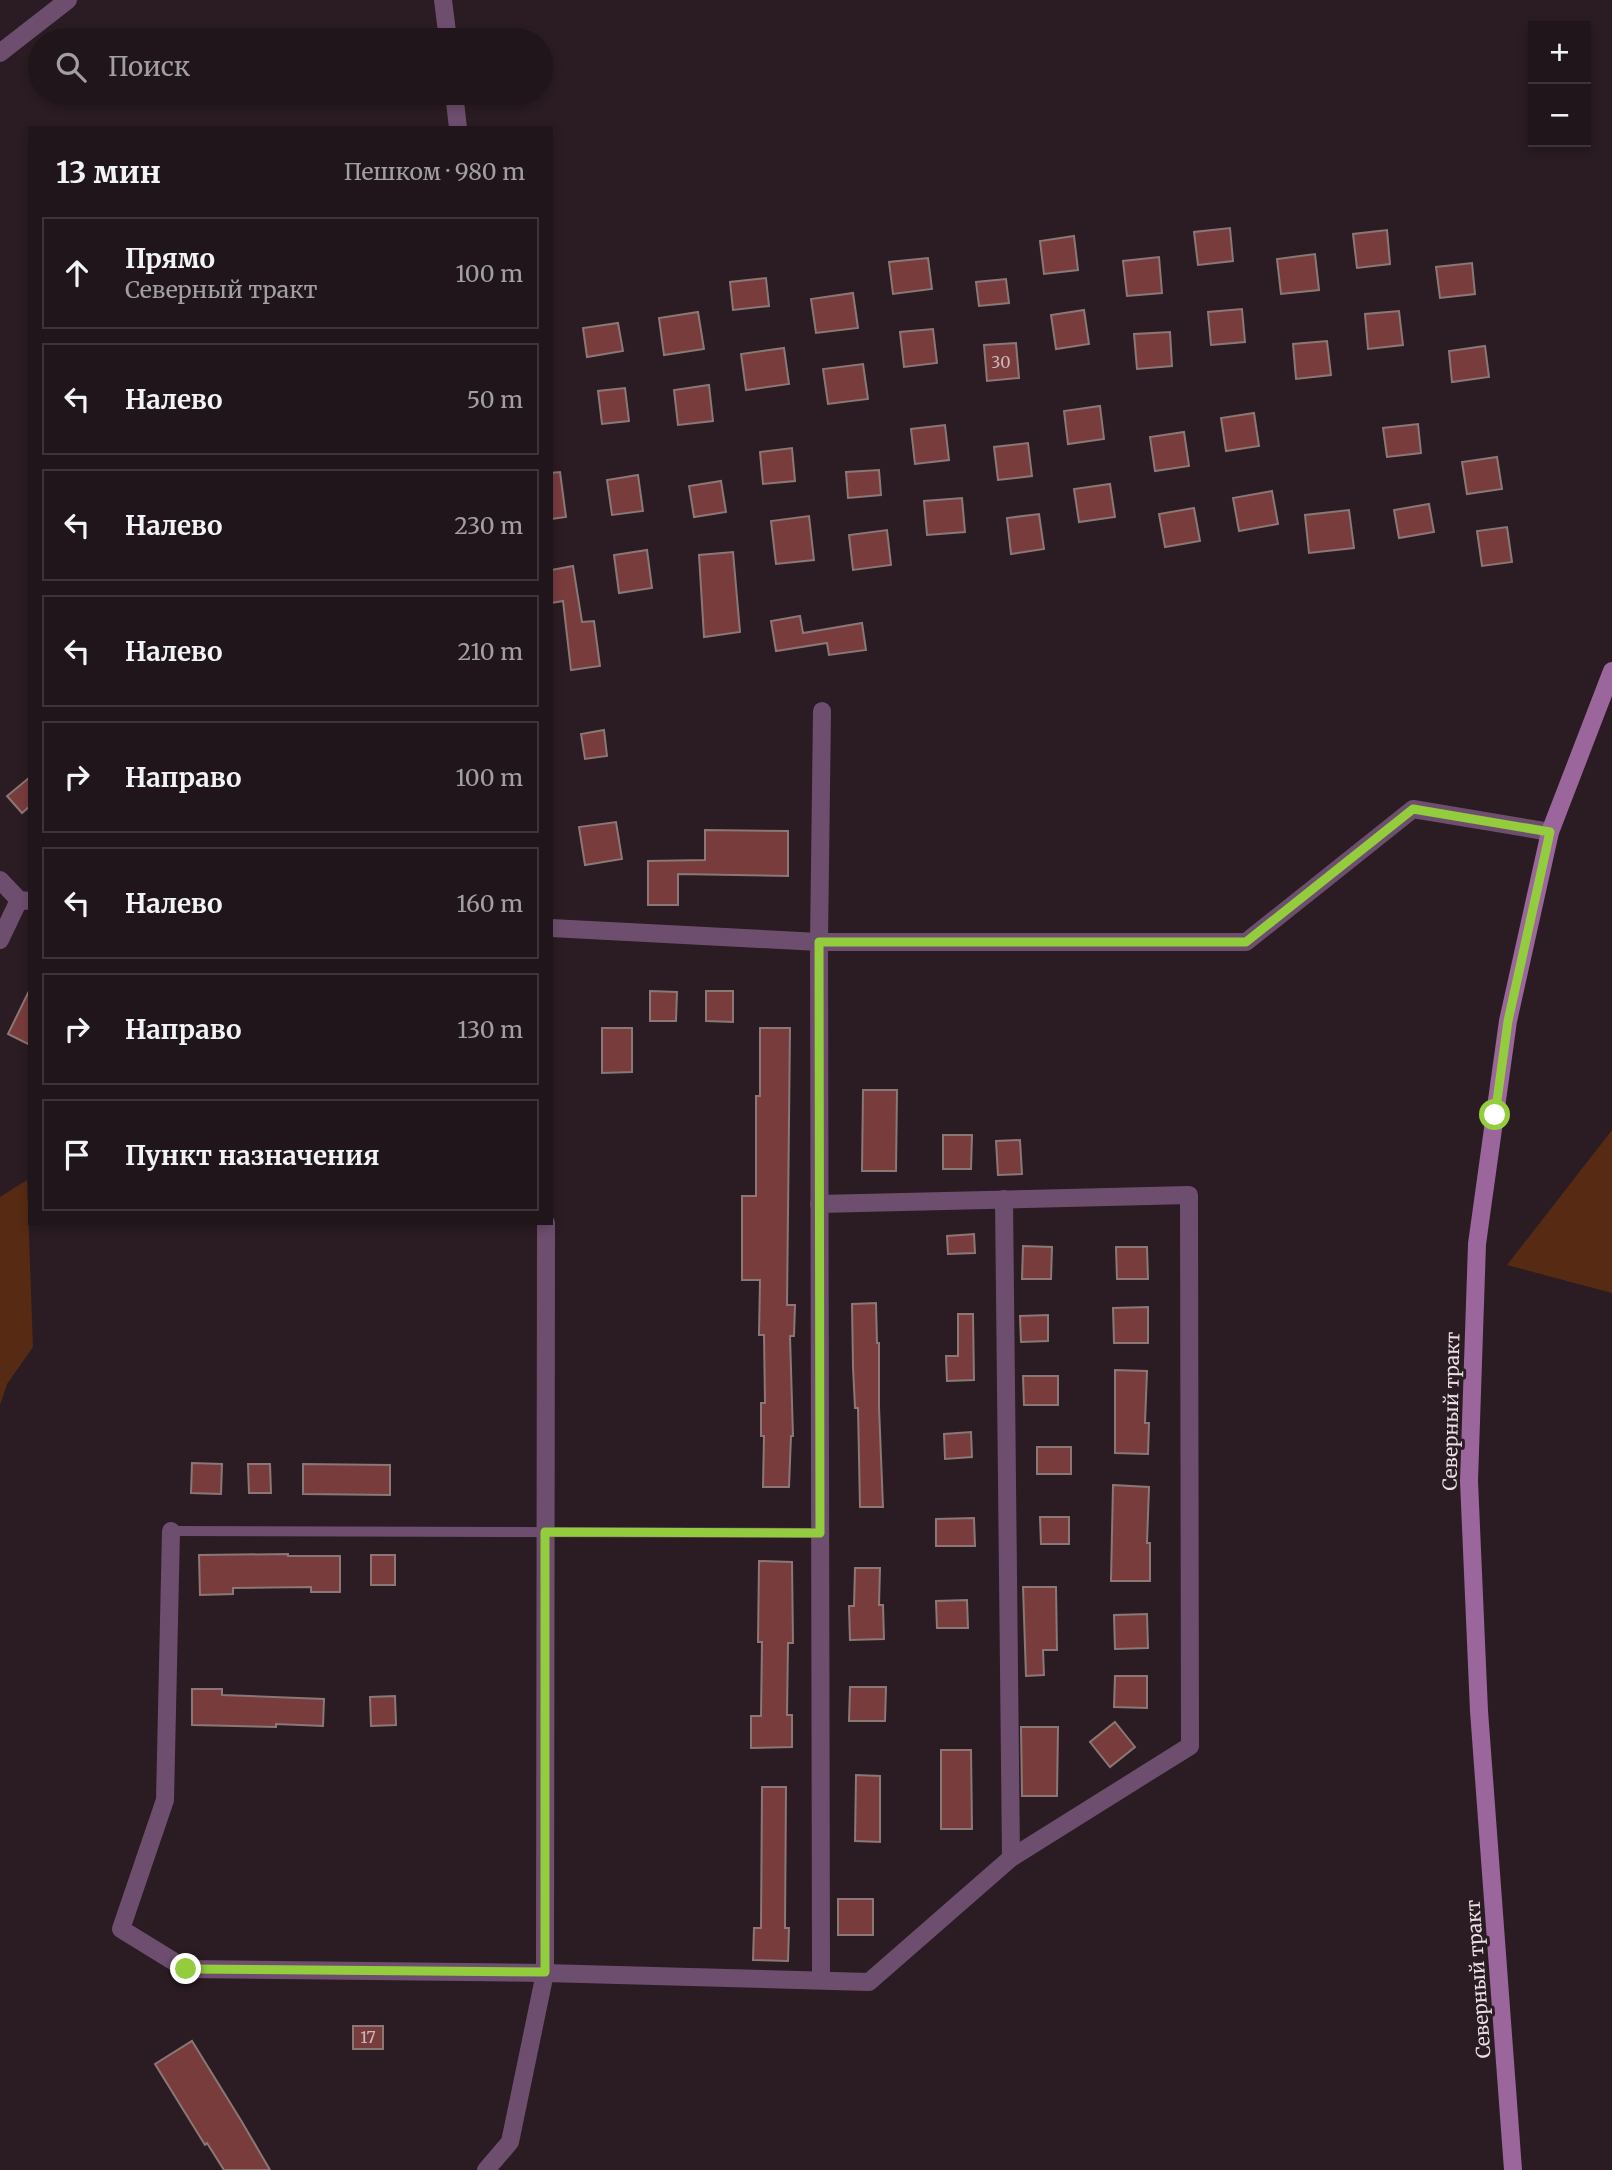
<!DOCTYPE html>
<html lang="ru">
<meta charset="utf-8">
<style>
body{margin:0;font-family:Merriweather,serif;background:#281e23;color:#f1f3f6}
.controls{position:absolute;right:21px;top:21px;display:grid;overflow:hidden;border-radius:0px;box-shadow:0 4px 10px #0003}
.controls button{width:63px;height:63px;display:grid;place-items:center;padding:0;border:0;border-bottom:2px solid #3d3439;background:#20151a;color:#f1f3f6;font:35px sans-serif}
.stop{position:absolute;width:21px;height:21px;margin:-16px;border:5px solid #93cc3d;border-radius:50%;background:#fff}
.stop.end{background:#93cc3d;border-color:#fff;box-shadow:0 2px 7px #0008}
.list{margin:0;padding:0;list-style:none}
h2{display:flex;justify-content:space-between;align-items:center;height:91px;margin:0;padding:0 28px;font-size:30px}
h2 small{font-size:23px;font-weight:400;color:#a29fa2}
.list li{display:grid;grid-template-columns:46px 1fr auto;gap:21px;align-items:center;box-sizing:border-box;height:112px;margin:0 14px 14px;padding:0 14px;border:2px solid #3d3439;border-radius:0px}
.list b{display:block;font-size:26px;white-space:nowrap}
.list p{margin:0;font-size:23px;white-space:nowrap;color:#a29fa2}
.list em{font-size:23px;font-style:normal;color:#a29fa2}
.icon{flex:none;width:38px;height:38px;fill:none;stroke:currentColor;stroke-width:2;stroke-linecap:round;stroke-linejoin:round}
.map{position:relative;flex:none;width:1612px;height:2170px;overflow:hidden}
.search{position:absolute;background:#20151a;box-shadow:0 4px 10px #0003;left:28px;top:28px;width:525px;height:77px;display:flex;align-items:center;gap:18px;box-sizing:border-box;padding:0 24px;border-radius:38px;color:#a29fa2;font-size:26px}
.panel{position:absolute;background:#20151a;box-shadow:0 4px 10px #0003;left:28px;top:126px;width:525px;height:1099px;border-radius:0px}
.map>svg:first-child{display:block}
.green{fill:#572b13}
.building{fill:#793c3d;stroke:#8a7776;stroke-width:2}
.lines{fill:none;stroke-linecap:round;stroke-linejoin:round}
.lane{stroke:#6e4e6f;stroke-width:10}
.street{stroke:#6e4e6f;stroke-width:18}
.secondary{stroke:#9a669b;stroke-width:18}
.route{stroke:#93cc3d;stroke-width:9}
.labels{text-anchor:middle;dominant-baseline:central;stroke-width:6;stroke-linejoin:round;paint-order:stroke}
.number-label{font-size:16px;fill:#ceb7ba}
.street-label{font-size:19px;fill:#eae0e4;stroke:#2a1c22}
</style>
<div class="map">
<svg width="1612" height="2170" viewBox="0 0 1612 2170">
<rect width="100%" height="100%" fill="#2a1c22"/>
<g class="green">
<polygon points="1612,1130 1612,1293 1507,1265"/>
<polygon points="27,1180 33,1347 7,1384 0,1405 0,1197"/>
</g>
<g class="building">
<polygon points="1230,228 1233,261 1198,265 1194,232"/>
<polygon points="1387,230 1390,264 1357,268 1353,234"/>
<polygon points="1074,236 1078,270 1044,274 1040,241"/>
<polygon points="1315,254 1319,290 1281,294 1277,259"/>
<polygon points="1159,257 1162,293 1127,296 1123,261"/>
<polygon points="928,258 932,289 893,294 889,262"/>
<polygon points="1472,263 1475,294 1440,298 1436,267"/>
<polygon points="766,278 769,306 733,310 730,282"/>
<polygon points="1006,279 1009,303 979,306 976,282"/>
<polygon points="853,293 858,328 816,333 811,299"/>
<polygon points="1242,309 1245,342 1211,345 1208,312"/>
<polygon points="1084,310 1089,344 1056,349 1051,315"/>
<polygon points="1399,311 1403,345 1368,349 1365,314"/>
<polygon points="698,312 704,349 664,355 659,318"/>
<polygon points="618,323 623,351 587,357 583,328"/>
<polygon points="933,329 937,363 904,367 900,332"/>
<polygon points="1170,332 1172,366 1137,369 1134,334"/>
<polygon points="1327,341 1331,375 1296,379 1293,344"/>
<polygon points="1016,343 1019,378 987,381 984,345"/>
<polygon points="1485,346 1489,377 1452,382 1449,351"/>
<polygon points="784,348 789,384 746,390 741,354"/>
<polygon points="863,364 868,399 828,404 823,369"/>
<polygon points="709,385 713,421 678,425 674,390"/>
<polygon points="625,388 629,421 602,424 598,391"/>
<polygon points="1100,406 1104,439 1068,444 1064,411"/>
<polygon points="1254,413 1259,446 1226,451 1221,418"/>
<polygon points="1418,424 1421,453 1387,457 1383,428"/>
<polygon points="945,425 949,460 915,464 911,429"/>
<polygon points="1184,432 1189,466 1155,471 1150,437"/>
<polygon points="1028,443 1032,476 998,480 994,447"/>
<polygon points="792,448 795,481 763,484 760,452"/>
<polygon points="1497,457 1502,489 1467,494 1462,462"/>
<polygon points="879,470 881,495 848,498 846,472"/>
<polygon points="560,472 566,517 551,519 551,473"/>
<polygon points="638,475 643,511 612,515 607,480"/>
<polygon points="721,481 726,512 694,517 689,486"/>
<polygon points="1110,484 1115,517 1079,522 1074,489"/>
<polygon points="1272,491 1278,524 1239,531 1233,498"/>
<polygon points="962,498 965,532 927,535 924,501"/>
<polygon points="1429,504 1434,532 1399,538 1394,510"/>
<polygon points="1194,508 1200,541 1165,547 1159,514"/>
<polygon points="1349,510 1354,548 1309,553 1305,515"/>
<polygon points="1039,514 1044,549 1011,554 1007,518"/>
<polygon points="809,516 814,560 776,564 771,521"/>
<polygon points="1507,527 1512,562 1482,566 1477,531"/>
<polygon points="887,530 891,565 853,570 849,535"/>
<polygon points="647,550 652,588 619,593 614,555"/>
<polygon points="733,552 740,632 704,637 699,555"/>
<polygon points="573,566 582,622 594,621 600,666 571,670 563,601 551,603 551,570"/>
<polygon points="800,616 803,633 862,623 866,650 829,655 827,643 776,651 771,621"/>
<polygon points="604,730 607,756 585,759 581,734"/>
<polygon points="30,777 30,806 22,813 7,796"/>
<polygon points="616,822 622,859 585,865 579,827"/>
<polygon points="705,830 788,831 788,876 678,874 678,905 648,905 648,861 705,860"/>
<polygon points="30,989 30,1045 8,1034"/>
<polygon points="650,991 677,992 676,1021 650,1021"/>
<polygon points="706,991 733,991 733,1022 706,1021"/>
<polygon points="602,1028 632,1028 632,1072 602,1073"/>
<polygon points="760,1028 790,1028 787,1305 795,1305 794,1336 790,1336 793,1436 791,1436 789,1487 763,1487 764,1436 761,1436 761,1403 765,1403 764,1335 759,1335 760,1280 742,1280 742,1196 756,1196 756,1096 760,1096"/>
<polygon points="863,1090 897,1090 896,1171 862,1171"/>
<polygon points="943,1135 972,1135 971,1169 943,1169"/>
<polygon points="1020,1140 1022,1174 998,1175 996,1141"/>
<polygon points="974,1234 975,1253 948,1254 947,1236"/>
<polygon points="1023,1246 1052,1247 1051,1279 1022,1279"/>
<polygon points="1116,1247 1147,1247 1148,1279 1117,1279"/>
<polygon points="876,1303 877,1343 879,1343 879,1407 883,1507 860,1507 858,1408 855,1408 853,1367 852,1304"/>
<polygon points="1148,1307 1148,1343 1114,1343 1113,1308"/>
<polygon points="958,1314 973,1314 974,1380 947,1381 946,1356 958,1356"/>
<polygon points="1048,1315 1048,1341 1021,1342 1020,1316"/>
<polygon points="1115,1370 1147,1371 1145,1423 1149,1423 1148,1454 1115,1453"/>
<polygon points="1023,1376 1058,1376 1058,1405 1024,1405"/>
<polygon points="971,1432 972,1457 945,1459 944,1434"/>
<rect x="1037" y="1447" width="34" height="27"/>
<polygon points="192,1463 222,1464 221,1494 191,1493"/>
<polygon points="248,1464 270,1464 271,1493 249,1493"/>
<polygon points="303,1464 390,1465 390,1495 303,1494"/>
<polygon points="1113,1485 1149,1487 1147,1543 1150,1543 1150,1581 1111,1581"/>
<polygon points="1040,1517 1069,1517 1069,1544 1041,1544"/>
<polygon points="974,1518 975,1546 936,1546 936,1519"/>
<polygon points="288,1554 288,1556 340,1556 340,1592 311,1592 311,1587 233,1588 233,1594 200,1595 199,1555"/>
<rect x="371" y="1555" width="24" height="30"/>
<polygon points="759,1561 792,1562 793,1643 788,1643 787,1715 792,1715 792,1747 751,1748 751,1716 761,1716 762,1642 758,1642"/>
<polygon points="855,1568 880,1568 879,1605 883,1605 884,1639 850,1640 849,1606 854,1606"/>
<polygon points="1023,1587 1056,1587 1057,1650 1043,1650 1044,1675 1026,1676"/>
<polygon points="967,1600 968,1628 937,1628 936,1601"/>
<polygon points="1147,1614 1148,1648 1115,1649 1114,1615"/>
<polygon points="1115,1676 1147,1676 1147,1708 1114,1707"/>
<polygon points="850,1687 886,1687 885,1721 849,1721"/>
<polygon points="192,1689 222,1689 222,1695 324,1699 323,1726 276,1724 276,1727 192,1725"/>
<polygon points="395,1696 396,1725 371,1726 370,1697"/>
<polygon points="1115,1722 1135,1747 1110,1767 1090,1742"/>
<polygon points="1021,1727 1058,1727 1057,1796 1022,1796"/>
<polygon points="941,1750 971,1750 972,1829 941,1829"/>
<polygon points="856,1775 880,1776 880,1842 855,1841"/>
<polygon points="762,1787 786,1787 785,1928 789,1928 788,1961 753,1960 754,1928 761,1928"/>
<rect x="838" y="1899" width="35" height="36"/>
<rect x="353" y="2026" width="30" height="23"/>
<polygon points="192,2041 242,2122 270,2170 224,2170 207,2143 205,2145 155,2064"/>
</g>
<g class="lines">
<polyline class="lane" points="171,1531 820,1533"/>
<g class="street">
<polyline points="443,0 448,40"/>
<polyline points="0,53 68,0"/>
<polyline points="454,93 458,128"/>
<polyline points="0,880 19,900"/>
<polyline points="551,928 819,942 1246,942 1413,809 1550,832"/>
<polyline points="0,940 19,900 30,901"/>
<polyline points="1004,1199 1011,1858"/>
<polyline points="171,1531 165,1800 121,1929 186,1969 545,1973 869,1982 1011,1858 1190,1746 1189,1195 819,1204"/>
<polyline points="821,1980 819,942 822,711"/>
<polyline points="486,2170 510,2142 545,1973 546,1223"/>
</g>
<polyline class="secondary" points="1513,2170 1479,1711 1469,1481 1477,1244 1508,1021 1550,832 1612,671"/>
</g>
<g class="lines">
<polyline class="route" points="186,1969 545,1972 545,1532 820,1533 819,942 1246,942 1413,809 1550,832 1508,1021 1495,1115"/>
</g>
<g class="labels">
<g class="number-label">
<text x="1001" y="362">30</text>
<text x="368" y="2037">17</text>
</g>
<g class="street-label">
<text transform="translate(1451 1411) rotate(-89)">Северный тракт</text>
<text transform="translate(1478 1979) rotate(-94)">Северный тракт</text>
</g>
</g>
</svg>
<div class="controls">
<button>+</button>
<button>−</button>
</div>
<div class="stop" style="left:1495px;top:1115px"></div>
<div class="stop end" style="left:186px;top:1969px"></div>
<div class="search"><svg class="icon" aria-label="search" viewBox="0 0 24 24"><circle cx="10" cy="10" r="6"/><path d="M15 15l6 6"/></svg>Поиск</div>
<section class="panel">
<h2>13 мин<small>Пешком · 980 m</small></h2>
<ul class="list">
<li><svg class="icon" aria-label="ahead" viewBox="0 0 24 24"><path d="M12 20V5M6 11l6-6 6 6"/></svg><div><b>Прямо</b><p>Северный тракт</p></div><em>100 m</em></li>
<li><svg class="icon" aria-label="left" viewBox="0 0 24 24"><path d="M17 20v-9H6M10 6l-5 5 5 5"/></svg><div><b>Налево</b></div><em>50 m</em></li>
<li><svg class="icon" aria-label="left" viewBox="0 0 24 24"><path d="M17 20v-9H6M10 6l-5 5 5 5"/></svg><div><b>Налево</b></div><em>230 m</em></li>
<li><svg class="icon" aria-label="left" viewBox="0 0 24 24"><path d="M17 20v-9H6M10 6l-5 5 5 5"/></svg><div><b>Налево</b></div><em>210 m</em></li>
<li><svg class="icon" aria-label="right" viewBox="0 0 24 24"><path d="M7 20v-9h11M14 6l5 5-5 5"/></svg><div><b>Направо</b></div><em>100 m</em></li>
<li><svg class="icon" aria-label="left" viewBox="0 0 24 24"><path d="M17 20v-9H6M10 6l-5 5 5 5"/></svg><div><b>Налево</b></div><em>160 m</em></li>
<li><svg class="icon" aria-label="right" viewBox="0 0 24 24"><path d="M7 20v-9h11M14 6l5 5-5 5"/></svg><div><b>Направо</b></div><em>130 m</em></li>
<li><svg class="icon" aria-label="arrive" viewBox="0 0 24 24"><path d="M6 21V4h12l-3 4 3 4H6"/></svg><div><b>Пункт назначения</b></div></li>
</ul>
</section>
</div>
